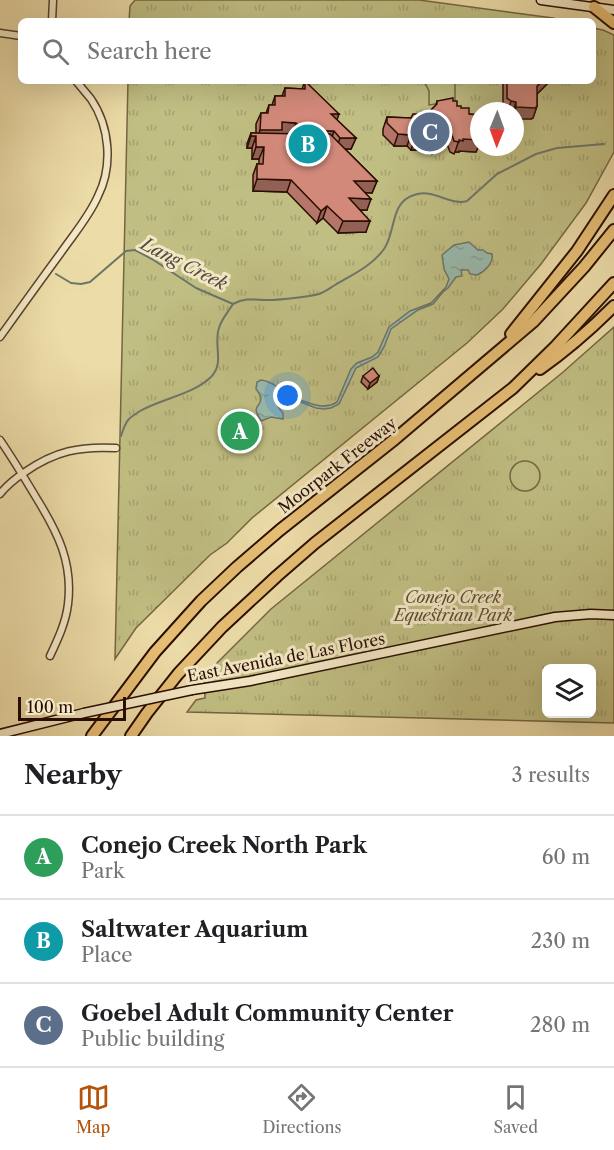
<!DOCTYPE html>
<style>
body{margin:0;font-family:"Libre Caslon Text",serif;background:#f2f2f2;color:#202124}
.controls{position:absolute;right:18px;bottom:18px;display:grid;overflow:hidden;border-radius:9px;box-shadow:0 6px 24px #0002}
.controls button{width:54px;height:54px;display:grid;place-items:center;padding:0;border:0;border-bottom:2px solid #e0e0e0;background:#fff;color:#202124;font:30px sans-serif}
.compass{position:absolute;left:470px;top:102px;width:54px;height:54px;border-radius:50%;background:#fff;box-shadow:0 6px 24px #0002;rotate:181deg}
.scale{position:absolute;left:18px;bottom:15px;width:108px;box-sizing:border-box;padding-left:6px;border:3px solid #2a0e02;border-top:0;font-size:16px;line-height:21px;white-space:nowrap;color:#2a0e02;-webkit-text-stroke:4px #f3e8c6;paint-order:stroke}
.you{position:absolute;left:288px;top:396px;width:21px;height:21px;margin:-15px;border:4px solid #fff;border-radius:50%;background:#1a73e8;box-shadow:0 0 0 9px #1a73e833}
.badge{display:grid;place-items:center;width:39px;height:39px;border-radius:50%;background:#b45309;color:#fff;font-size:20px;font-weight:700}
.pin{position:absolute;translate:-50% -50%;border:3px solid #fff;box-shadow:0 2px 6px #0006}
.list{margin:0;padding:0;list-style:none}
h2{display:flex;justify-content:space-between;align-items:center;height:78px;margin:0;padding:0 24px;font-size:26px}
h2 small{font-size:20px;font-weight:400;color:#757577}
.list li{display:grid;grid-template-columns:39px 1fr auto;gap:18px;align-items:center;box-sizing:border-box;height:84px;padding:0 24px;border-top:2px solid #e0e0e0}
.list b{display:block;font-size:22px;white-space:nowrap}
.list p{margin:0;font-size:20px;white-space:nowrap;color:#757577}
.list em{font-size:20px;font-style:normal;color:#757577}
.icon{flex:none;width:33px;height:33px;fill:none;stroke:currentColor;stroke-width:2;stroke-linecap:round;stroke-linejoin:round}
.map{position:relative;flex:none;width:614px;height:736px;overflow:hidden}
.search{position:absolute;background:#fff;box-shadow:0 6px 24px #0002;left:18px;right:18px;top:18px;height:66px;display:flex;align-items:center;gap:15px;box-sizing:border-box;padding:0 21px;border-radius:9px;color:#757577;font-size:22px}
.sheet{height:330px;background:#fff}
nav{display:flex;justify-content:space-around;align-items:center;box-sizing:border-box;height:84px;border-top:2px solid #e0e0e0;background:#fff;font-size:16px;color:#757577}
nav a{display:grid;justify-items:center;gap:3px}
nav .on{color:#b45309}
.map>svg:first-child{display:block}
.grass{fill:url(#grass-tufts);stroke:#756642;stroke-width:1.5;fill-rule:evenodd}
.garden{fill:#c0be82;stroke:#756642;stroke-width:1.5}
.water{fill:url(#water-ripples);stroke:#6d7569;stroke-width:1.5}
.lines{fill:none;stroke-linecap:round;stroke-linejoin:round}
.stream{stroke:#6d7569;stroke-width:2}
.street-casing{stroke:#5a422c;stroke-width:9}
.secondary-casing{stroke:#2a0e02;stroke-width:11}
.highway-casing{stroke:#2a0e02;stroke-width:14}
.street{stroke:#f3e8c6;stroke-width:6}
.secondary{stroke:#f3e8c6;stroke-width:8}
.highway{stroke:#e6be74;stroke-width:10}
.secondary-bridge-casing{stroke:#2a0e02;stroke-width:11;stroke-linecap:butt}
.secondary-bridge{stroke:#f3e8c6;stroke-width:8}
.wall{fill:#b57669;stroke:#2a0e02;stroke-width:1.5}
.shaded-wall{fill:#936055;stroke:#2a0e02;stroke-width:1.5}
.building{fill:#d2897a;stroke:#2a0e02;stroke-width:1.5}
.labels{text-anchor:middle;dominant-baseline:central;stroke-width:6;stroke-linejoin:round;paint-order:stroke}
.street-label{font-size:16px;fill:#2a0e02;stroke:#f3e8c6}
.park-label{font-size:16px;font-style:italic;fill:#5e4c2f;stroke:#f3e8c6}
.water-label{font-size:18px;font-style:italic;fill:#514a3e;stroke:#f3e8c6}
</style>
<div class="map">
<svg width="614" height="736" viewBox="0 0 614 736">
<defs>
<pattern id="grass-tufts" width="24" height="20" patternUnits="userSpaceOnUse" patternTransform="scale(1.5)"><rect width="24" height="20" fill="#c0be82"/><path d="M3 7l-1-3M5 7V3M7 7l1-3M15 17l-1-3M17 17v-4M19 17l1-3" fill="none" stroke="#a5a26f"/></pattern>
<pattern id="water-ripples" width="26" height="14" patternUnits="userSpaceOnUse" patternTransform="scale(1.5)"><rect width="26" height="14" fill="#99baae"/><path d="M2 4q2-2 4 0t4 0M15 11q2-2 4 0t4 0" fill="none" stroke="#849f94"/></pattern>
</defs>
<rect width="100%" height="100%" fill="#ecdca8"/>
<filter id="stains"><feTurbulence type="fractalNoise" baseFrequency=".00333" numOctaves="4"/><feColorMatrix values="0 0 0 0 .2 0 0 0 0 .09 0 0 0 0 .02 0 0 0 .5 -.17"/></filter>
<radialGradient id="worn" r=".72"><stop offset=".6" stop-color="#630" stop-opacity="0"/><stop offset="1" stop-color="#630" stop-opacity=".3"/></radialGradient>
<g class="grass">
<polygon points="135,0 419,0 553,18 563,21 129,21 130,6"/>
<path d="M593,28L603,30L614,35V152L586,203L541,264L503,309L467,343L252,518L227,543L210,555L136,628L115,659L128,81H593ZM479,111H515V147H479Z"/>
<path d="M614,327V723L187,712L196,700L205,698L204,676L271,609L562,373ZM546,668H592V714H546Z"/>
</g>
<g class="garden">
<polygon points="424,81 455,81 455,101 429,105 429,91"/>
<circle cx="525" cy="476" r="15"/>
</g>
<path class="water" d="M469,242L478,250H483L487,253L492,254C494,263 484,272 477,275L470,274L468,270H461L462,276L456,277L448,288L443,292L433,304L418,310L391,329L384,347L378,357L356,368L339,404L331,408L324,409L316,408L293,399L284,398C276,404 277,407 283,413V419L271,417L261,421C250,403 261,409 261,398C261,396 257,390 256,389L257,382L261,380C270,381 281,388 285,396C303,398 320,413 337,402L351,369L357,363L372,357L378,352L389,327L410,311L431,303L446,287L449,279L444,269L442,255L454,245Z"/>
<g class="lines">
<g class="stream">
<path d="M56,274L71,283L81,284L90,282L126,251L135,250L152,259L196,288L233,304C248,296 257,301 273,300C286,299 307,297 319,294C325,292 330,288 335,285C352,275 372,266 384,249C396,232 390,202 414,195C434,188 449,206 467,201L497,174L536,154L557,148L604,144"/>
<path d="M121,436C123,430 125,423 129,419C132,416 137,413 140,411C163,398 192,395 211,377C225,363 213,345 219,328C221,320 228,312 233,304"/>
</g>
<defs>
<g id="street">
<polyline points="52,21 53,0"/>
<polyline points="0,33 21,36"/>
<path d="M0,337C20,309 40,281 60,254C73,235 89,217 98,196C113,166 110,127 91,99C86,93 81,87 76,81"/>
<path d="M0,440C13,459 25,479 37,499C58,533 73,563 68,604C66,622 58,639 50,656"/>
<path d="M0,494C7,485 16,478 25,472C55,451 80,446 116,448"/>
</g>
<g id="secondary">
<polyline points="541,0 614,10"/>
<polyline points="192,690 250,681 555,617 591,614 614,615"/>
<polyline points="0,734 84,713"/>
</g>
<g id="highway">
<polyline points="594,7 614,23"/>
<polyline points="511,334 577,251 614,195"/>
<path d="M540,369C567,350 591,329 614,306"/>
<polyline points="92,736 155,652 201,601 237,567 280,530 395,439 533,322 584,267 614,230"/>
<polyline points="131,736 147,713 178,674 222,627 277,576 315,543 513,388 556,346 614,283"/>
</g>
</defs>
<use href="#street" class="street-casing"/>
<use href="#secondary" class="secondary-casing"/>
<use href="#highway" class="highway-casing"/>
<use href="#street" class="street"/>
<use href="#secondary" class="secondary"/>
<use href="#highway" class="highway"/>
<defs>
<polyline id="secondary-bridge" points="84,713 192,690"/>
</defs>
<use href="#secondary-bridge" class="secondary-bridge-casing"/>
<use href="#secondary-bridge" class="secondary-bridge"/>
</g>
<g class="wall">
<polygon points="305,81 337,120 356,138 351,149 345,149 377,181 372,193 365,192 367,210 360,210 366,232 338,233 323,218 317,223 287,192 253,191 253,175 257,164 259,164 259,159 252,159 252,148 247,148 247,144 251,133 256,133 256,124 261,113 266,113 269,105 272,105 275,96 282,96 285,88 302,89"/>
<polygon points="503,81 550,81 537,94 537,106 533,118 531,119 515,111 505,111 503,109"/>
<polygon points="437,101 453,101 457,106 469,114 479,115 479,145 476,152 459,151 459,152 455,152 454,154 450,152 447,144 446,145 439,144 436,152 432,154 427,152 427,150 411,150 407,146 394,146 383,135 383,129 387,117 411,118 425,116 436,105"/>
<polygon points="363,376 379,376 377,382 368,389 361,382"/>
</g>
<g class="shaded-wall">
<polygon points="543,81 550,81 533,98 537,86"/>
<polygon points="511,101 516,102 513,111 508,111"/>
<polygon points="537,106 533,118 531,119 515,119 515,111 516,107"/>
<polygon points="331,114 339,114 335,126"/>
<polygon points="282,122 296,123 292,134 256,142 260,130"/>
<polygon points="313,131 334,131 330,143 309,142"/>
<polygon points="443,132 436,152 432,154 436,142"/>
<polygon points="398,134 411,135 407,146 394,146"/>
<polygon points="251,136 256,136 252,148 247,148"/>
<polygon points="479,137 479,145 476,152 459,151 459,152 455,152 459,140 463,139"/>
<polygon points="340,138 356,138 351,149 336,149"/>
<polygon points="415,138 431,139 427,150 411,150"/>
<polygon points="256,147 264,147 259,159 252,159"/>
<polygon points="257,179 291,180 287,192 253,191"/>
<polygon points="354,181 377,181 372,193 350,192"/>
<polygon points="349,198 371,199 367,210 345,210"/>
<polygon points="327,206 323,218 317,223 321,211"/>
<polygon points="343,221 370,221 366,232 338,233"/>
<polygon points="379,376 377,382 368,389 370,383"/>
</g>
<g class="building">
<polygon points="305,81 339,114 331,114 356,138 340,138 334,131 313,131 313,134 330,134 377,181 354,181 371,199 349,198 370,221 343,221 327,206 321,211 291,180 257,179 257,164 263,164 264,147 256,147 256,136 251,136 251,133 304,134 304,131 296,123 282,122 282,130 260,130 261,113 268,113 269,105 275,105 275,96 285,96 285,88 305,89"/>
<polygon points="507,81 543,81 537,86 537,106 535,108 516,107 516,102 511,101 507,98"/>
<polygon points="453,98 453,101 457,101 457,106 461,106 461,108 469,108 469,114 479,115 479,140 463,139 463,141 459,140 459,142 454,141 451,132 451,133 443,132 439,137 440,141 436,142 431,140 431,139 415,138 411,135 398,134 387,123 387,117 411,118 413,114 419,114 421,112 425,116 437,104 437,101"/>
<polygon points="373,368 379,376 370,383 363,376"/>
</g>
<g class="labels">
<g class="street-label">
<text transform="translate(337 465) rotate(-38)">Moorpark Freeway</text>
<text transform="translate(286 657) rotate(-11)">East Avenida de Las Flores</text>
</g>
<g class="park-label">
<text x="453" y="597">Conejo Creek<tspan x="453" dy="18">Equestrian Park</tspan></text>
</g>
<g class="water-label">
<text transform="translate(184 264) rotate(27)">Lang Creek</text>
</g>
</g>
<rect width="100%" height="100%" filter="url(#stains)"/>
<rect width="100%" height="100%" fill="url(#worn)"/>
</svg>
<div class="controls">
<button><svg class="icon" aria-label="layers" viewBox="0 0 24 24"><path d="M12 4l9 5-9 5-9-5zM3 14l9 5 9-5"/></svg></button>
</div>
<svg class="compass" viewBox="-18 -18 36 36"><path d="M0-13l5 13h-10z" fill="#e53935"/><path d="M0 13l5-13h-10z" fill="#757577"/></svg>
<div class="scale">100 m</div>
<div class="you"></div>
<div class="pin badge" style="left:240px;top:431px;background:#2e9e5b">A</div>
<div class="pin badge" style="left:308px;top:144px;background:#0f9aa8">B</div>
<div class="pin badge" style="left:430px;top:132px;background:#5c6f8a">C</div>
<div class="search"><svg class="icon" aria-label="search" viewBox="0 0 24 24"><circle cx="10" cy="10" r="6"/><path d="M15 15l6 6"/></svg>Search here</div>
</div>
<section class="sheet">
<h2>Nearby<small>3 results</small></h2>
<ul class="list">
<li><span class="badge" style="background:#2e9e5b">A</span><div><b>Conejo Creek North Park</b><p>Park</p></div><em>60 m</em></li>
<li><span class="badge" style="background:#0f9aa8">B</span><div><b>Saltwater Aquarium</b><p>Place</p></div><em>230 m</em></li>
<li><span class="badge" style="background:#5c6f8a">C</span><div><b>Goebel Adult Community Center</b><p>Public building</p></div><em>280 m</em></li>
</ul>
</section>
<nav>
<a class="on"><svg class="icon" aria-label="map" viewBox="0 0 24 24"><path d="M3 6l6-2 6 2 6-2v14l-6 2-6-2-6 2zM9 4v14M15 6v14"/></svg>Map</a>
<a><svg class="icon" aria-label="directions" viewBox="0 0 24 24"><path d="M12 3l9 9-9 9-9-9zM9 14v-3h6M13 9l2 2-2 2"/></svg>Directions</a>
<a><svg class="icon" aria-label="saved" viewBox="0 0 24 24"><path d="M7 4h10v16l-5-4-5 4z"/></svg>Saved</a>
</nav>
